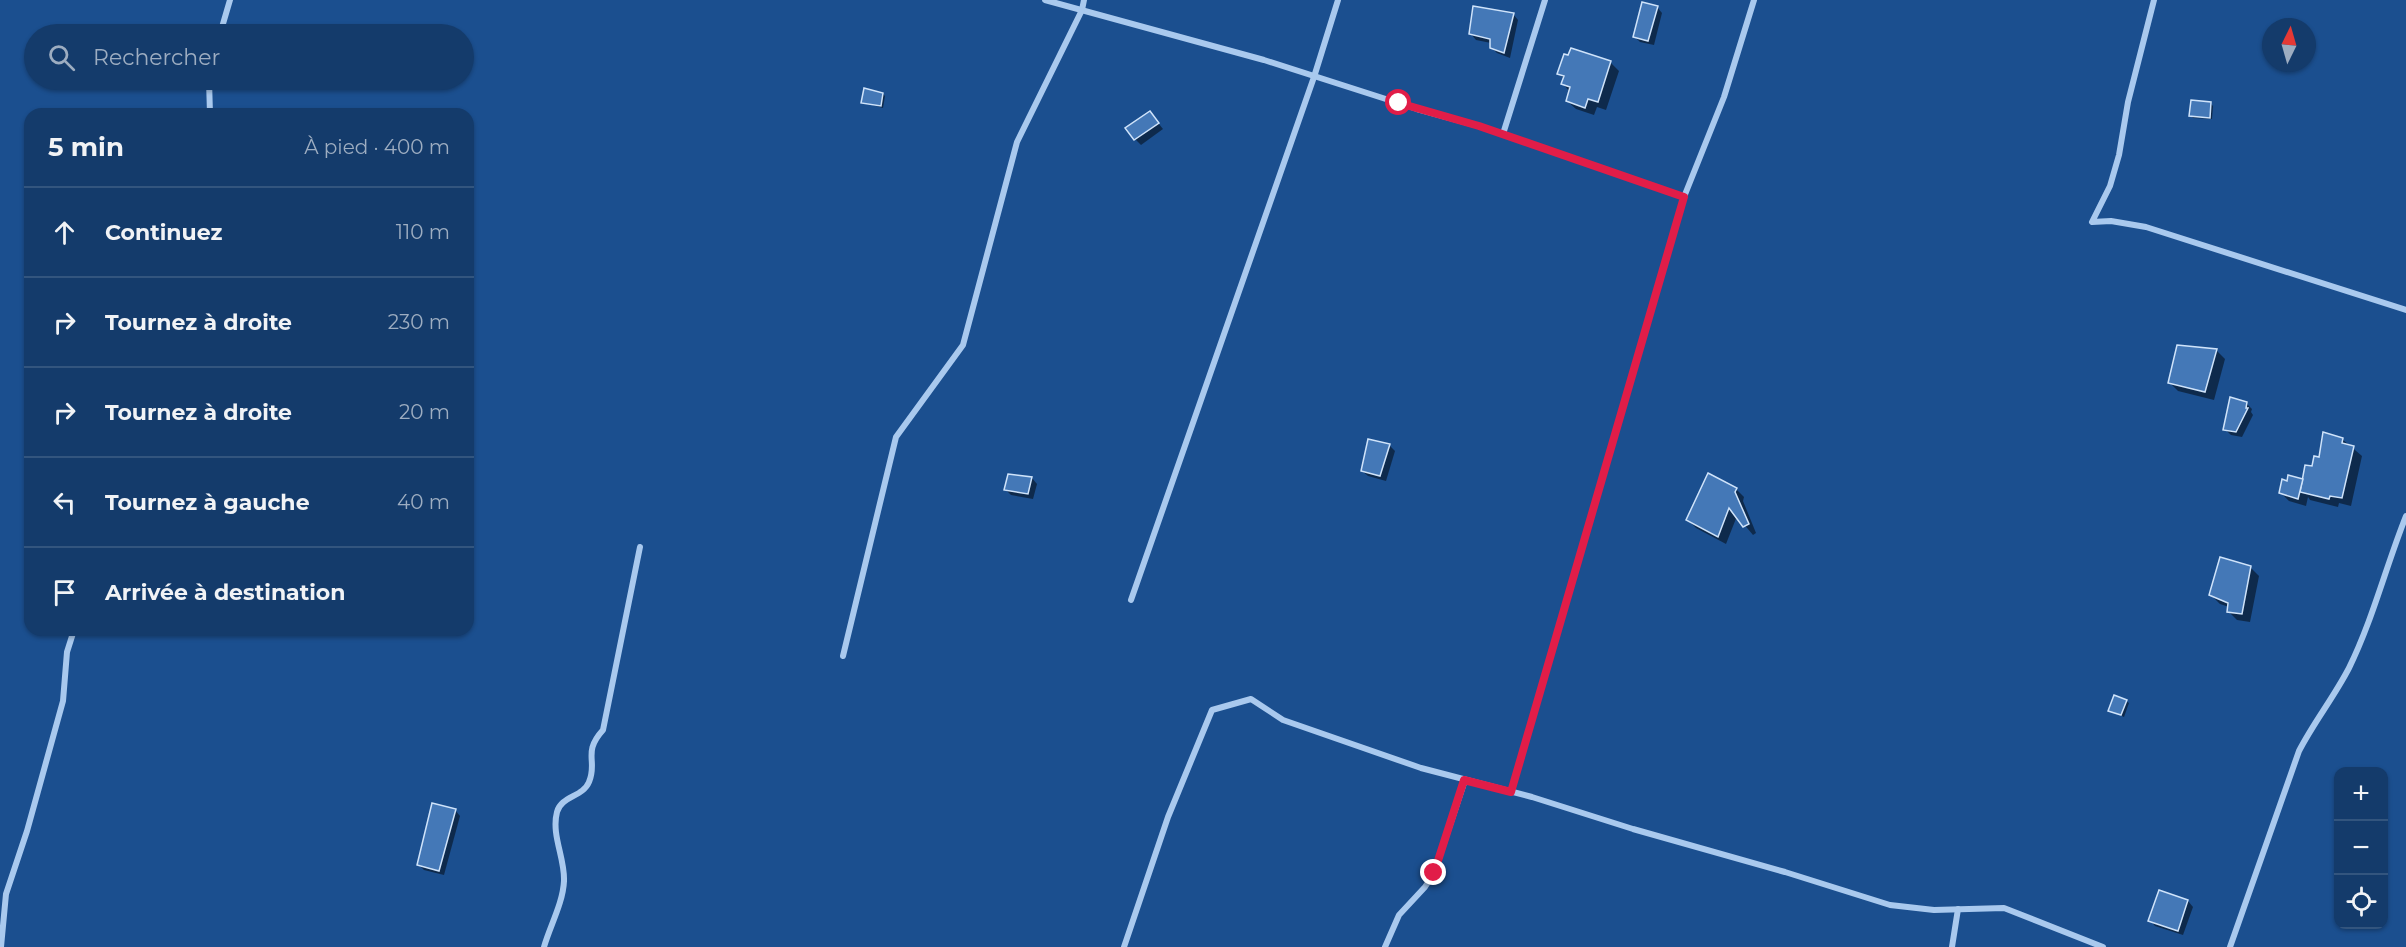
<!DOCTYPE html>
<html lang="fr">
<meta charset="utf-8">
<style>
body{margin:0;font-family:Montserrat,sans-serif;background:#214673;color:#f1f3f6}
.controls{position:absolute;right:18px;bottom:18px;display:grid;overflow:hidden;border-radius:12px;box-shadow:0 2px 4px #0004}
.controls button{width:54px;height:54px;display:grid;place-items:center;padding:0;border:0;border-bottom:2px solid #33557e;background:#143b6b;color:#f1f3f6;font:30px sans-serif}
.compass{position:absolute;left:2262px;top:18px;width:54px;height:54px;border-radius:50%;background:#143b6b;box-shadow:0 2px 4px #0004;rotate:5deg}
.stop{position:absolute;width:18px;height:18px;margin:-14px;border:4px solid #e11d48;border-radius:50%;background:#fff}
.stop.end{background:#e11d48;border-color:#fff;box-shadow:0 2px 6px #0008}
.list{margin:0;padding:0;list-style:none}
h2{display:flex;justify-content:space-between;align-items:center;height:78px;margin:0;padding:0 24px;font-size:26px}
h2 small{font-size:20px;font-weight:400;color:#9dadc1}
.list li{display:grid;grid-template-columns:39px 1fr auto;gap:18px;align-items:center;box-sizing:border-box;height:90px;padding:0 24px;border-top:2px solid #33557e}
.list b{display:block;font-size:22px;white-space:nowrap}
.list em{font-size:20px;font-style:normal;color:#9dadc1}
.icon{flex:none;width:33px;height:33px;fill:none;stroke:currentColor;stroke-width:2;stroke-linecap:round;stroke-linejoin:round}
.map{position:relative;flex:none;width:2406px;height:947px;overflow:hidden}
.search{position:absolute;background:#143b6b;box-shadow:0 2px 4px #0004;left:24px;top:24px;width:450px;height:66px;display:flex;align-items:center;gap:15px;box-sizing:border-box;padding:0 21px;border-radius:33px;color:#9dadc1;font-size:22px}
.panel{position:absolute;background:#143b6b;box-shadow:0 2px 4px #0004;left:24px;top:108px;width:450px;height:528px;border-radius:18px}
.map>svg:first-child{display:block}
.shadow{fill:#0007}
.building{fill:#4478b7;stroke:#cfe3fa;stroke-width:1.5}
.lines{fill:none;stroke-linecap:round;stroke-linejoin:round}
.minor{stroke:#a9c9ee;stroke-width:6}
.route{stroke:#e11d48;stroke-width:8}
</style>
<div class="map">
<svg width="2406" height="947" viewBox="0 0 2406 947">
<rect width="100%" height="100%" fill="#1b4f8f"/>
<g class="shadow">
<polygon points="1657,7 1662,13 1654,45 1640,42 1634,36"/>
<polygon points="1513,14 1518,20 1510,58 1497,53 1491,47 1491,43 1476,40 1471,34"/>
<polygon points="1610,62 1619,71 1606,110 1597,107 1594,115 1576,109 1567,101 1570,92 1563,84 1564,79 1559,73"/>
<polygon points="883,94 885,96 883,108 863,102"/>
<polygon points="2210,103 2213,106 2212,119 2193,118 2190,115"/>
<polygon points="1155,119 1163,129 1141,145 1135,139"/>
<polygon points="30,332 30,345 24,339"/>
<polygon points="2216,350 2225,359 2214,400 2178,391 2169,382"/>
<polygon points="2246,403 2252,409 2251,412 2253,415 2242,437 2231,435 2225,429"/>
<polygon points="2342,439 2362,456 2351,506 2339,503 2338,507 2310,500 2308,497 2306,506 2289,501 2281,493 2288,483 2304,481 2320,458"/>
<polygon points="1389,445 1395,451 1386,481 1368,476 1362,471"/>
<polygon points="1032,478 1037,484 1033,499 1011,495 1006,490"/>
<polygon points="1736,489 1744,497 1743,501 1756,533 1753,535 1737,516 1726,544 1696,528 1688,520"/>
<polygon points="2251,568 2259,576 2250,622 2237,620 2229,612 2229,607 2220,604 2211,595"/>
<polygon points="2126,701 2129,703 2124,717 2110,710"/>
<polygon points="455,810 460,816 444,875 424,870 419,865"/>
<polygon points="2188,901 2193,907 2183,935 2155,926 2150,920"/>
</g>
<g class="building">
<polygon points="1642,2 1658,6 1648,41 1633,37"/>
<polygon points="1473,6 1514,13 1504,53 1490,48 1490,39 1469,34"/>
<polygon points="1571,48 1611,61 1598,102 1588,99 1585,108 1566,101 1570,87 1561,84 1564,76 1557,74 1564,54 1568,55"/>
<polygon points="864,88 883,93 881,106 861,103"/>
<polygon points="2191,100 2211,102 2210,118 2189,116"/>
<polygon points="1150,111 1159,123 1134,140 1125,128"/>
<polygon points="2177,345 2217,349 2205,392 2168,383"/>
<polygon points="2230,397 2247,402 2246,408 2248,408 2236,432 2223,430"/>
<polygon points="2323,432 2343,438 2342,443 2354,446 2342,498 2330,496 2329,499 2300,492 2305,465 2312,466 2314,456 2319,457"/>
<polygon points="1368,439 1390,444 1380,476 1361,471"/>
<polygon points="1708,473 1737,488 1735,492 1749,524 1743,527 1729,508 1718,537 1686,520"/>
<polygon points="1008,474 1032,477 1028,494 1004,490"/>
<polygon points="2288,475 2303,479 2298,499 2279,493 2282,479 2287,481"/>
<polygon points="2220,557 2251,566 2242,614 2227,612 2228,603 2209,595"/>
<polygon points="2114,695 2127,700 2121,715 2108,711"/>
<polygon points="432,803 456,809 439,871 417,865"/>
<polygon points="2159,890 2188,900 2178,931 2148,921"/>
</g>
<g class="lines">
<g class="minor">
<polyline points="1045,0 1264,60 1417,109 1479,126 1684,197"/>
<polyline points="2154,0 2128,102 2119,155 2110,186 2092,222 2111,221 2146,227 2406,310"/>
<polyline points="220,34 230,0"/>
<polyline points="209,80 210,114"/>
<polyline points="1503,134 1545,0"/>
<polyline points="1131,600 1314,77 1338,0"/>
<polyline points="843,656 896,437 963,345 1017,142 1082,10 1084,0"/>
<polyline points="1511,792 1684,197 1724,97 1754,0"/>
<polyline points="1,947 6,894 27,831 63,701 67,652 74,630"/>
<path d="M544,947C550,926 563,903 564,881C565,858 551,835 557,812C561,796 583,797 589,782C598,761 582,753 603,730L640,547"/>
<polyline points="1124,947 1168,817 1212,710 1251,699 1283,720 1421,768 1532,797 1633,829 1785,872 1890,905 1934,910 2004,908 2103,947"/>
<polyline points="1385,947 1399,915 1425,887 1434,873 1465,780"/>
<polyline points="1952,947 1958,909"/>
<path d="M2230,947L2299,751C2314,722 2334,697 2349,668C2373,619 2386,566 2406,516"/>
</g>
</g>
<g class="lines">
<polyline class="route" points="1399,103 1479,126 1684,197 1511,792 1464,780 1434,873"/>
</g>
</svg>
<div class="controls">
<button>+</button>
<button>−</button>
<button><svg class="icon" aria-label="locate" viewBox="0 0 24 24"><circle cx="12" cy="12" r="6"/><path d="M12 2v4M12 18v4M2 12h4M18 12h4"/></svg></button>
</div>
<svg class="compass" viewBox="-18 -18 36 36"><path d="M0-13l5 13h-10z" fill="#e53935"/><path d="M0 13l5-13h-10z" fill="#9dadc1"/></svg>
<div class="stop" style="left:1399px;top:103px"></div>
<div class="stop end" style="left:1434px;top:873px"></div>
<div class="search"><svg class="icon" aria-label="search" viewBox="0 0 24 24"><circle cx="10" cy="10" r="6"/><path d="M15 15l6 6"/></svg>Rechercher</div>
<section class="panel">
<h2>5 min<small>À pied · 400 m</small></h2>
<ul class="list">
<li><svg class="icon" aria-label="ahead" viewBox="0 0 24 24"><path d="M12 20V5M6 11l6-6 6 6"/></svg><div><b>Continuez</b></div><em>110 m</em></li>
<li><svg class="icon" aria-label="right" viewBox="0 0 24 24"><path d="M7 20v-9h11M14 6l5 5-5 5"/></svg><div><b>Tournez à droite</b></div><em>230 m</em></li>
<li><svg class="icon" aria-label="right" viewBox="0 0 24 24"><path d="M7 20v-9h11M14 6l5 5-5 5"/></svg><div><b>Tournez à droite</b></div><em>20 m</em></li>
<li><svg class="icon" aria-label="left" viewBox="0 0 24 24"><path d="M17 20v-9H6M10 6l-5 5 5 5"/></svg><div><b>Tournez à gauche</b></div><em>40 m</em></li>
<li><svg class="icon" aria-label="arrive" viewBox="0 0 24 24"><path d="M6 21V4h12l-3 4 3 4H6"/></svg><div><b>Arrivée à destination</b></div></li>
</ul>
</section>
</div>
